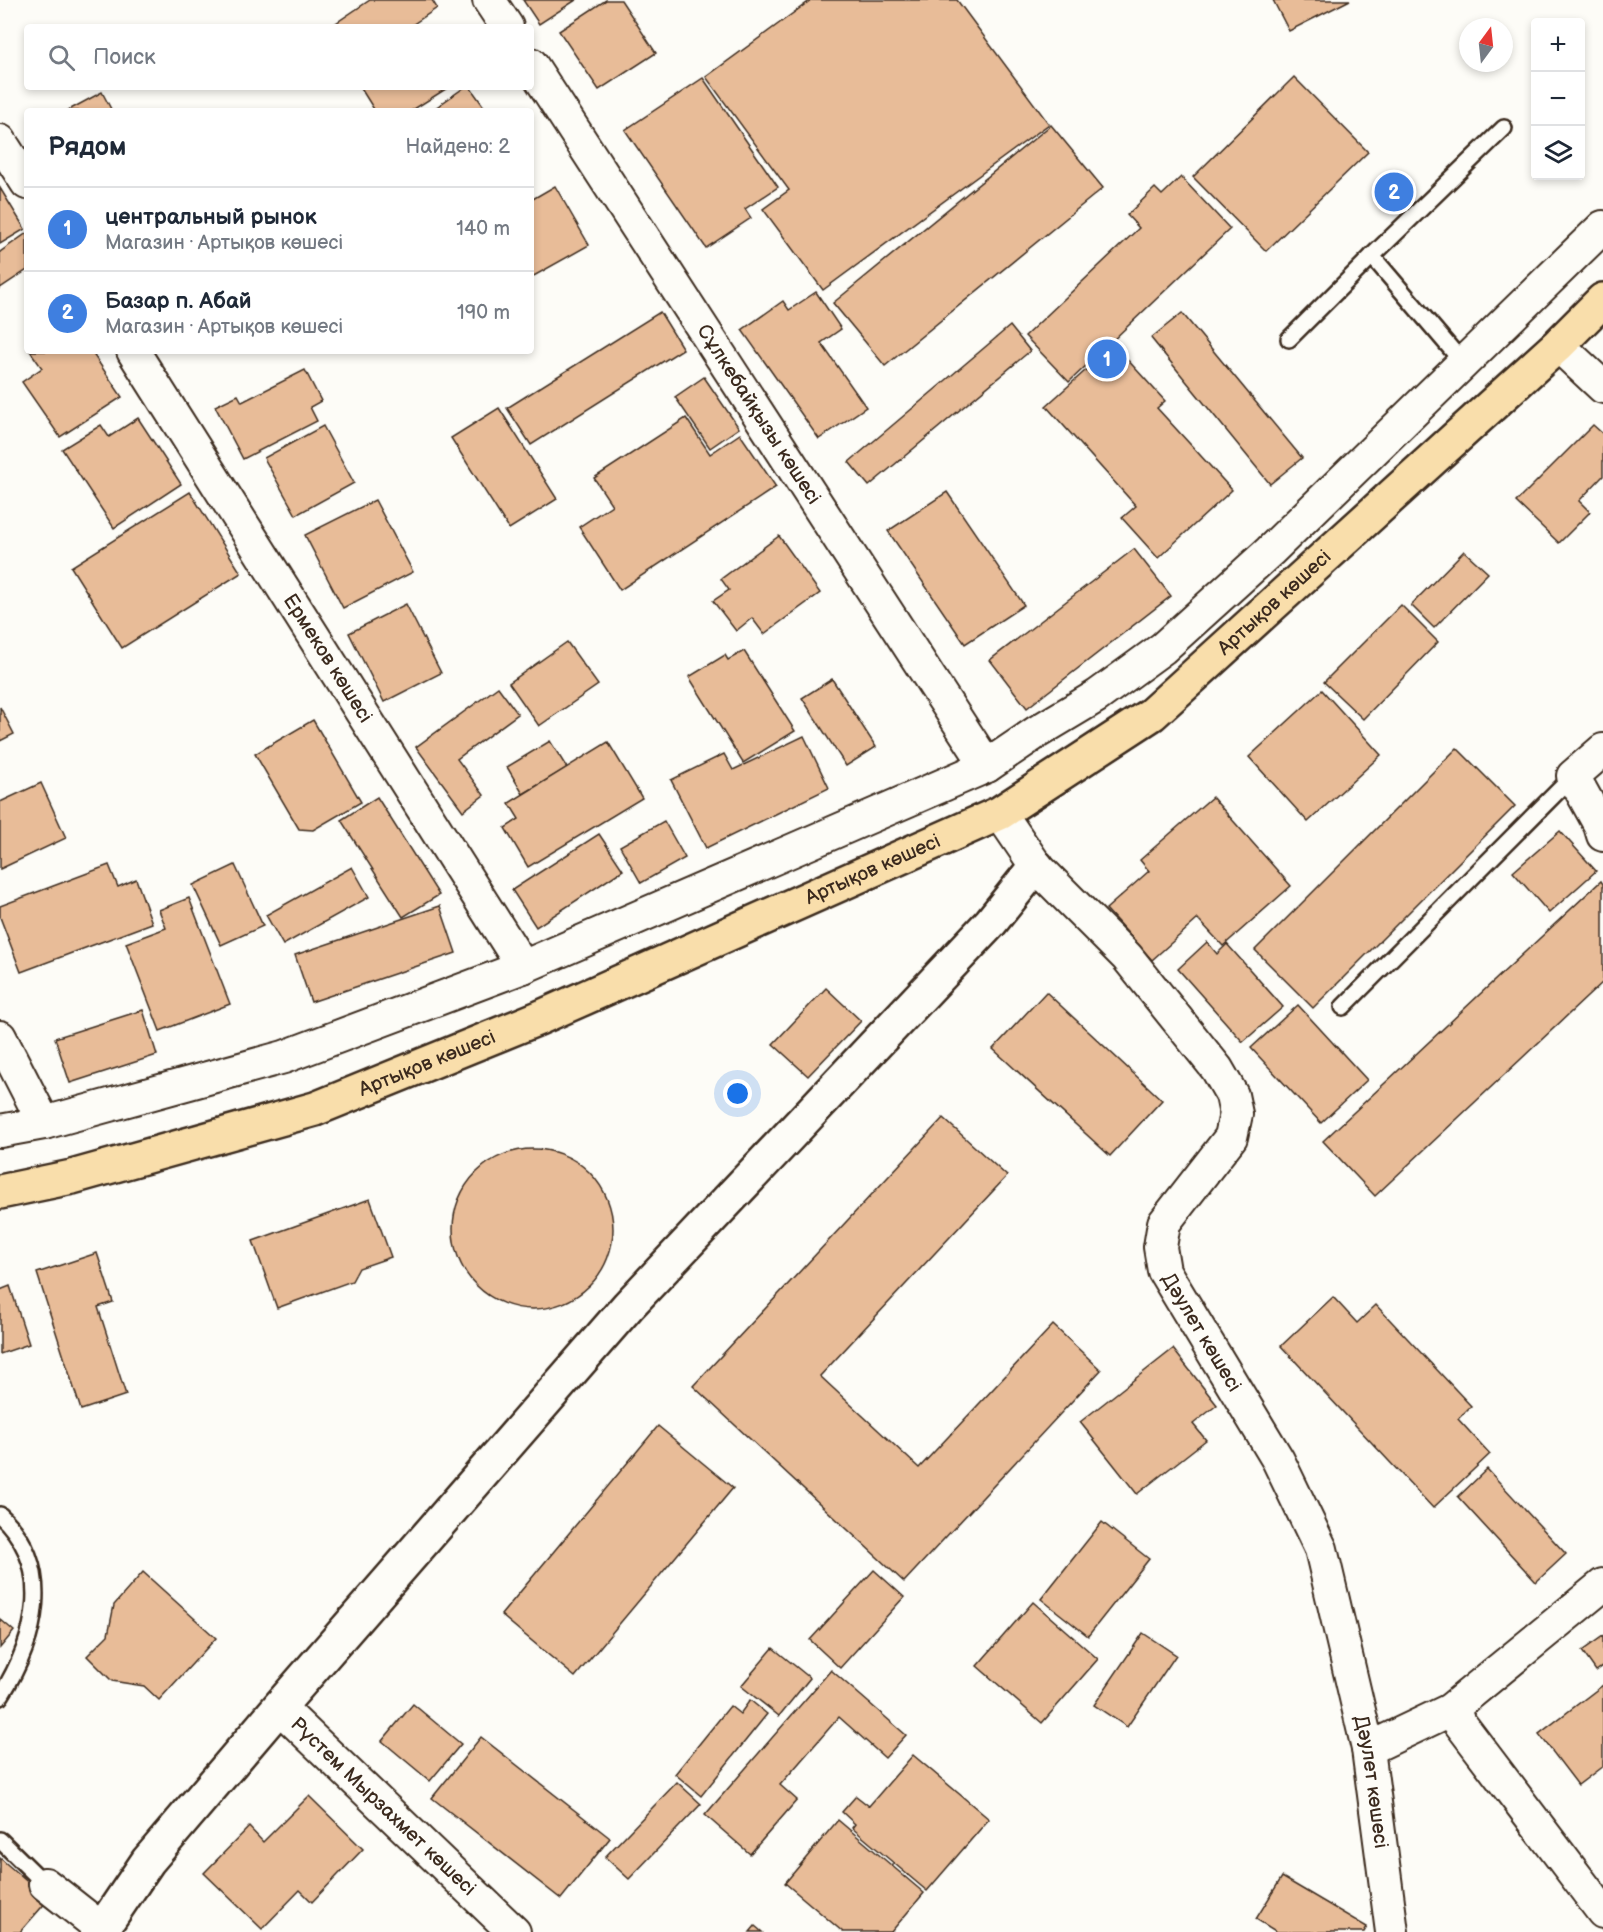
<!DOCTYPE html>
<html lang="ru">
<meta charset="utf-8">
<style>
body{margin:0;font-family:"Balsamiq Sans",sans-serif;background:#f6f6f7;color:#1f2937}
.controls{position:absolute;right:18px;top:18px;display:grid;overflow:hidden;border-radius:6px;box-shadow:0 3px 9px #0003}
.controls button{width:54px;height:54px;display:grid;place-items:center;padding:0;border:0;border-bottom:2px solid #e0e1e3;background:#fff;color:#1f2937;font:30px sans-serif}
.compass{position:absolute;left:1459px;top:18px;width:54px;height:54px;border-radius:50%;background:#fff;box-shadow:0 3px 9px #0003;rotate:15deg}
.you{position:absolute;left:738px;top:1094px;width:21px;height:21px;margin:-15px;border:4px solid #fff;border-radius:50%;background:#1a73e8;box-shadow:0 0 0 9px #1a73e833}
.badge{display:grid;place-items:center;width:39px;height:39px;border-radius:50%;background:#2563eb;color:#fff;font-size:20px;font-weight:700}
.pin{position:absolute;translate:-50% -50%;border:3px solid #fff;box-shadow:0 2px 6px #0006}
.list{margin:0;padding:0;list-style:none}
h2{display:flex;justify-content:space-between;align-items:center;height:78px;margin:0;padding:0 24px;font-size:26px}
h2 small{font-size:20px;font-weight:400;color:#747a83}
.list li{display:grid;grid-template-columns:39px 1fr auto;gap:18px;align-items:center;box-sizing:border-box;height:84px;padding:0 24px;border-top:2px solid #e0e1e3}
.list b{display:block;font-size:22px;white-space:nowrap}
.list p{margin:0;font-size:20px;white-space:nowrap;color:#747a83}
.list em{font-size:20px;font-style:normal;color:#747a83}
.icon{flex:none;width:33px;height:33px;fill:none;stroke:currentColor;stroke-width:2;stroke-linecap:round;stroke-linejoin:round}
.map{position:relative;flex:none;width:1603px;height:1932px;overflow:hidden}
.search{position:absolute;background:#fff;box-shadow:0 3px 9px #0003;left:24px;top:24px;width:510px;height:66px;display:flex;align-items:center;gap:15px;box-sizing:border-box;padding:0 21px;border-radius:6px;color:#747a83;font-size:22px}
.panel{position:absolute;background:#fff;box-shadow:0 3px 9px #0003;left:24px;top:108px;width:510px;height:246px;border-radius:6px}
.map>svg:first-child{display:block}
.building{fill:#e8bc98;stroke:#3b2a1e;stroke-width:1.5}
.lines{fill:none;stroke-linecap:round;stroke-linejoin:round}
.lane-casing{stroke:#3b2a1e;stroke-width:20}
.street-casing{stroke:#3b2a1e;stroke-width:36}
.secondary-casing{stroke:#3b2a1e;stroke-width:38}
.highway-casing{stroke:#3b2a1e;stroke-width:38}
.lane{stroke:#fdfcf7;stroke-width:15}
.street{stroke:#fdfcf7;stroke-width:32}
.secondary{stroke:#fdfcf7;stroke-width:33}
.highway{stroke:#f9deab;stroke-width:33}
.labels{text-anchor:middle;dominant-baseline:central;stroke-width:4.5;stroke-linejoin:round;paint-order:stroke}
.street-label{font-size:20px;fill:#3b2a1e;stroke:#fdfcf7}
</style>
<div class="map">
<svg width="1603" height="1932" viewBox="0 0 1603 1932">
<rect width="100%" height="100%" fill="#fdfcf7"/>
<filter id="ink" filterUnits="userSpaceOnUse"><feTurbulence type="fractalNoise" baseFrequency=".0167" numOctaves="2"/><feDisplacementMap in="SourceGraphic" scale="12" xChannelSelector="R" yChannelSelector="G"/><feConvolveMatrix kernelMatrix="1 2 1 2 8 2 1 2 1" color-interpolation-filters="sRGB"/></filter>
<g filter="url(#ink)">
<g class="building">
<polygon points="370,0 432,0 437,8 409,27 330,27"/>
<polygon points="523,0 576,0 539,24"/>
<polygon points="606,0 621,0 656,53 599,90 559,31"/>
<polygon points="811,0 957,0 1049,124 823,290 763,209 789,190 706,77"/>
<polygon points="1273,0 1350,0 1289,31"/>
<polygon points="1294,77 1368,152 1266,251 1193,177"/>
<polygon points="703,78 778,187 745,209 751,218 706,248 625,130"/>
<polygon points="360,87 449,87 411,111 375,111"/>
<polygon points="465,87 470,87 487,111 431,111"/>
<polygon points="102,92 112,111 67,111"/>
<polygon points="1051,125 1103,188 885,366 833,303"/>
<polygon points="1181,177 1230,229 1069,382 1025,336 1139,228 1127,215 1155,188 1162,195"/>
<polygon points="555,186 589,245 532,277 531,200"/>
<polygon points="0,188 25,229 0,244"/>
<polygon points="27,233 27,270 0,288 0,252"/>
<polygon points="816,292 841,329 821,343 866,407 819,439 742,330 783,301 789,310"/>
<polygon points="660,312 683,349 531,445 507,408"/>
<polygon points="1182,313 1302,458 1270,484 1151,338"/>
<polygon points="1010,326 1030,351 869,486 849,462"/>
<polygon points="1114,345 1165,401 1157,408 1232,490 1158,558 1122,518 1136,506 1046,406"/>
<polygon points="30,351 91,351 122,397 60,437 22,382 42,368"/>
<polygon points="305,370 321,401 310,407 317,421 243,459 215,406 238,395 242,402"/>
<polygon points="704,377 739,428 710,448 675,397"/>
<polygon points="499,408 557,499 509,529 451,438"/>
<polygon points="138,418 181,484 114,528 62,449 101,425 109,437"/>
<polygon points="686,418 710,454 740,434 776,487 620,590 579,527 612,505 594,478"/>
<polygon points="1593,425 1603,434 1603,476 1579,501 1590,512 1559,543 1516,502"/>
<polygon points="323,426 354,483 296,515 264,458"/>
<polygon points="190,492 241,573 122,648 71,567"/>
<polygon points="947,492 1024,605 965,644 888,531"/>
<polygon points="375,500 413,572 343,608 305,535"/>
<polygon points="779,536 820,593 764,634 752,618 736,631 713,601 729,590 721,579"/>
<polygon points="1134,549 1171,596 1027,708 990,660"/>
<polygon points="1464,551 1488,573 1434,628 1411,605"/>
<polygon points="406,604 441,673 384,702 349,633"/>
<polygon points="1401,605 1438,642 1363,719 1324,682"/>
<polygon points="567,642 598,685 539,726 509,683"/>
<polygon points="744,651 795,731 743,763 689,677 725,655 728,660"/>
<polygon points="832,679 876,747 846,766 802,698"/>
<polygon points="498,687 518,714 457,759 484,795 463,811 416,747"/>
<polygon points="1322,690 1381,755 1308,822 1249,757"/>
<polygon points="0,707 14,734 0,741"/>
<polygon points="313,720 361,802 313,830 299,829 255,754"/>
<polygon points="804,736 829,788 706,848 671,780 724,754 733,770"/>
<polygon points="550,741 567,768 523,794 507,767"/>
<polygon points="608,742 642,798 528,867 505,828 519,819 509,803"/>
<polygon points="1457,748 1515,806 1313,1008 1255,950"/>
<polygon points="41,783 66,838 0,869 0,802"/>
<polygon points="377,797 439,895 403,917 341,820"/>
<polygon points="1212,797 1291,886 1223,946 1198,919 1152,960 1106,909 1149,871 1140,860"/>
<polygon points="664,821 685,858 641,883 620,846"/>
<polygon points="1560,831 1596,871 1549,913 1513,872"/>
<polygon points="599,834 623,870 536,927 512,890"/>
<polygon points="109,865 118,887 136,879 152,923 21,972 0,917 0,906"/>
<polygon points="235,865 263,926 221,945 193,885"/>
<polygon points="352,867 369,897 283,945 266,915"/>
<polygon points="1601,881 1603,884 1603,982 1375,1196 1323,1141"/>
<polygon points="189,898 230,1004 160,1031 126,943 166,928 159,910"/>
<polygon points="440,906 456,953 311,1002 295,955"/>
<polygon points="1207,942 1217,954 1227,944 1283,1007 1243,1042 1178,969"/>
<polygon points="826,988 861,1021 808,1076 773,1044"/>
<polygon points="1046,992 1162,1100 1110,1156 993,1049"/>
<polygon points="1298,1005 1367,1080 1321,1123 1251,1048"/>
<polygon points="143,1010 157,1055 70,1083 55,1038"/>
<polygon points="943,1118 1007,1176 820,1376 919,1468 1053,1325 1101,1370 904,1582 693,1386"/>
<circle cx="533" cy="1229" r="80"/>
<polygon points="370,1199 391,1257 359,1268 352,1281 277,1308 253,1241"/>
<polygon points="97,1253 113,1302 98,1307 126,1395 81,1410 37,1273"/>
<polygon points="10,1286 29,1344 0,1354 0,1290"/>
<polygon points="1333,1297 1357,1323 1376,1305 1471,1406 1458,1419 1490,1454 1433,1508 1281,1346"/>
<polygon points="1173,1349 1217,1405 1193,1424 1206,1440 1137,1494 1080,1422"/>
<polygon points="658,1426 733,1488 575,1677 501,1615"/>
<polygon points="1487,1469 1566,1554 1536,1582 1458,1497"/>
<polygon points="1102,1522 1149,1559 1088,1636 1041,1599"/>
<polygon points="874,1570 904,1597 840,1668 810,1640"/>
<polygon points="143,1572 216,1638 159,1700 144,1686 112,1681 87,1656 108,1635 114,1605"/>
<polygon points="1033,1602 1098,1659 1042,1723 977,1666"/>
<polygon points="0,1619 14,1631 0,1648"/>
<polygon points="1143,1633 1176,1655 1127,1727 1094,1705"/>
<polygon points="1603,1636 1603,1666 1596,1671 1582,1651"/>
<polygon points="773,1648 810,1678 779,1716 741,1686"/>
<polygon points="831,1670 906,1735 885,1758 839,1717 780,1785 797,1800 750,1854 705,1815"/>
<polygon points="1603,1685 1603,1766 1578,1785 1539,1734"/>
<polygon points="750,1700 767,1714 701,1796 675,1774 730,1706 740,1714"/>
<polygon points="413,1704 461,1744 430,1781 382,1741"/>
<polygon points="481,1737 610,1838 561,1899 432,1798"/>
<polygon points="913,1755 989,1819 927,1891 852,1828 855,1824 842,1812 856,1796 869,1806"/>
<polygon points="677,1782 701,1804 629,1879 605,1857"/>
<polygon points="309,1796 363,1849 312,1902 300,1890 262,1929 204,1873 249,1827 263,1842"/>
<polygon points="838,1820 924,1893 891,1932 843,1932 785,1883"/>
<polygon points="0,1858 48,1900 20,1932 0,1932"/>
<polygon points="1282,1877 1367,1927 1364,1932 1277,1932 1256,1919"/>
<polygon points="755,1926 762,1932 750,1932"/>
</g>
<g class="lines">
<defs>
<g id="lane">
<polyline points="1289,339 1372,256"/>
<polyline points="1464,364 1372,256 1504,128"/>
<polyline points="1343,1007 1573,776"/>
<path d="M0,1515C56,1567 36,1640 0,1697"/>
<polyline points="0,1840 45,1884"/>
</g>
<g id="street">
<polyline points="489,0 507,27"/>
<path id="s1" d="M531,64L987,766"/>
<polyline points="0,141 27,183"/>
<polyline points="1558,345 1603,387"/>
<path id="s2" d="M133,351L523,967"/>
<polyline points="1603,750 1573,776 1600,825 1603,835"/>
<path id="s3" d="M1000,813L1036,866L1127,957L1217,1069L1232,1095L1236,1114L1231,1137L1164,1223L1160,1247L1164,1271L1278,1460L1321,1549L1368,1749L1392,1932"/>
<polyline points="0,1037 44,1123"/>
<polyline points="0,1131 44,1123 284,1057 523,967 987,766 1037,732 1097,696 1163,648 1270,551 1603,227"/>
<path id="s4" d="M279,1707L514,1932"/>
<polyline points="1450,1710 1603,1912"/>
<polyline points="1368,1749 1450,1710 1603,1585"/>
<polyline points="45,1884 102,1929"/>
</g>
<polyline id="secondary" points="100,1932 148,1861 279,1707 628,1306 991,922 1036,866"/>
<g id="highway">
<path id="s5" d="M0,1192L72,1177L315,1109L539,1018L1000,813L1152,714L1558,345L1603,300"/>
</g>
</defs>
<use href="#lane" class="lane-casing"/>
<use href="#street" class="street-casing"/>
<use href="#secondary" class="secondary-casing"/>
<use href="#highway" class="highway-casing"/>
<use href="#lane" class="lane"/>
<use href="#street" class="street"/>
<use href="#secondary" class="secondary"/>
<use href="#highway" class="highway"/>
</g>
</g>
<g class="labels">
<g class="street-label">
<text stroke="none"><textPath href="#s1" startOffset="418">Сұлкебайқызы көшесі</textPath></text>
<text stroke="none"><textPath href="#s5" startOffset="1419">Артықов көшесі</textPath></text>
<text stroke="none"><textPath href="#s2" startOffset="364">Ермеков көшесі</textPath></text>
<text stroke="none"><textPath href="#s5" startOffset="933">Артықов көшесі</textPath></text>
<text stroke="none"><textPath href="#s5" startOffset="447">Артықов көшесі</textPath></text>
<text stroke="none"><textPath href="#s3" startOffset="639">Дәулет көшесі</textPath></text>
<text stroke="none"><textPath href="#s3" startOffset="1125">Дәулет көшесі</textPath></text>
<text stroke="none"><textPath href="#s4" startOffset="144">Рүстем Мырзахмет көшесі</textPath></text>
</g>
</g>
</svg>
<div class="controls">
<button>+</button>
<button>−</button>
<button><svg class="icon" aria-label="layers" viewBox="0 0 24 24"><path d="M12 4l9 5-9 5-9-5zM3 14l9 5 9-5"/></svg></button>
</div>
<svg class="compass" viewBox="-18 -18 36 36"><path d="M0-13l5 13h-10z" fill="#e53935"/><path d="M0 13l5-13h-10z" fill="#747a83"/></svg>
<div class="you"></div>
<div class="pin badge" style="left:1107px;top:359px;background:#3f7fe0">1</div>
<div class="pin badge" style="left:1394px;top:192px;background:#3f7fe0">2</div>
<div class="search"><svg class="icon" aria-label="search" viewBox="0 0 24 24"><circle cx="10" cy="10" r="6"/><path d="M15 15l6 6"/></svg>Поиск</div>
<section class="panel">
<h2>Рядом<small>Найдено: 2</small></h2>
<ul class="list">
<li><span class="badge" style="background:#3f7fe0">1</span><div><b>центральный рынок</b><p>Магазин · Артықов көшесі</p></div><em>140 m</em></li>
<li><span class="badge" style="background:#3f7fe0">2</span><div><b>Базар п. Абай</b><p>Магазин · Артықов көшесі</p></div><em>190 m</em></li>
</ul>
</section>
</div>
